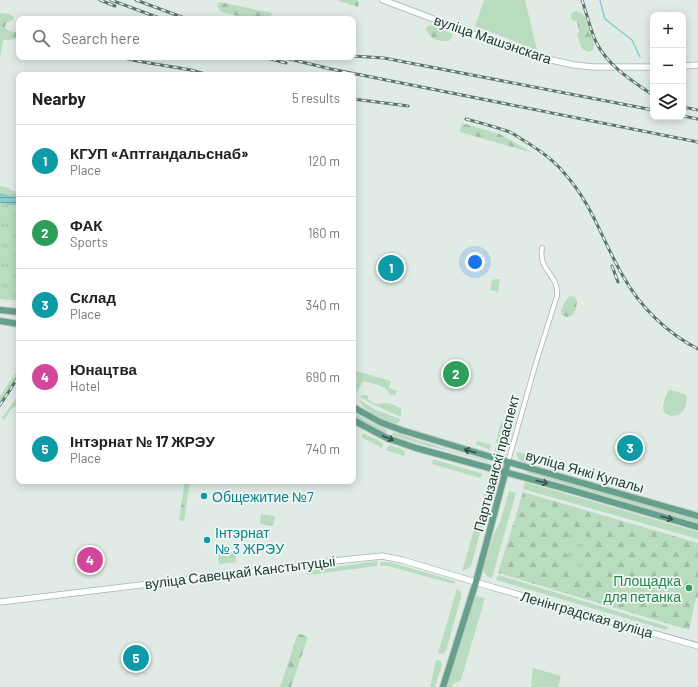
<!DOCTYPE html>
<meta charset="utf-8">
<style>
body{margin:0;font-family:Barlow,sans-serif;background:#f2f2f2;color:#222}
.controls{position:absolute;right:12px;top:12px;display:grid;overflow:hidden;border-radius:8px;box-shadow:0 2px 10px #0003}
.controls button{width:36px;height:36px;display:grid;place-items:center;padding:0;border:0;border-bottom:1px solid #e0e0e0;background:#fff;color:#222;font:20px sans-serif}
.you{position:absolute;left:475px;top:262px;width:14px;height:14px;margin:-10px;border:3px solid #fff;border-radius:50%;background:#1a73e8;box-shadow:0 0 0 6px #1a73e833}
.badge{display:grid;place-items:center;width:26px;height:26px;border-radius:50%;background:#7f463a;color:#fff;font-size:13px;font-weight:700}
.pin{position:absolute;translate:-50% -50%;border:2px solid #fff;box-shadow:0 1px 4px #0006}
.list{margin:0;padding:0;list-style:none}
h2{display:flex;justify-content:space-between;align-items:center;height:52px;margin:0;padding:0 16px;font-size:17px}
h2 small{font-size:13px;font-weight:400;color:#767676}
.list li{display:grid;grid-template-columns:26px 1fr auto;gap:12px;align-items:center;box-sizing:border-box;height:72px;padding:0 16px;border-top:1px solid #e0e0e0}
.list b{display:block;font-size:15px;white-space:nowrap}
.list p{margin:0;font-size:13px;white-space:nowrap;color:#767676}
.list em{font-size:13px;font-style:normal;color:#767676}
.icon{flex:none;width:22px;height:22px;fill:none;stroke:currentColor;stroke-width:2;stroke-linecap:round;stroke-linejoin:round}
.map{position:relative;flex:none;width:698px;height:687px;overflow:hidden}
.search{position:absolute;background:#fff;box-shadow:0 2px 10px #0003;left:16px;top:16px;width:340px;height:44px;display:flex;align-items:center;gap:10px;box-sizing:border-box;padding:0 14px;border-radius:8px;color:#767676;font-size:15px}
.panel{position:absolute;background:#fff;box-shadow:0 2px 10px #0003;left:16px;top:72px;width:340px;height:412px;border-radius:8px}
.map>svg:first-child{display:block}
.grass{fill:#b9dcc0}
.forest{fill:url(#forest-firs)}
.park{fill:url(#park-tufts)}
.water{fill:url(#water-rules)}
.lines{fill:none;stroke-linecap:round;stroke-linejoin:round}
.stream{stroke:#88cbd0;stroke-width:1.5}
.minor-casing{stroke:#a3b3ac;stroke-width:5.5}
.secondary-casing{stroke:#9fb7ac;stroke-width:7}
.primary-casing{stroke:#c1c8c6;stroke-width:8}
.minor{stroke:#fff;stroke-width:4}
.secondary{stroke:#fff;stroke-width:5.5}
.primary{stroke:#65a08c;stroke-width:6}
.rail-casing{stroke:#5b776d;stroke-width:3}
.rail{stroke:#f0f8f3;stroke-width:1.5;stroke-dasharray:4.5;stroke-linecap:butt}
.oneway{stroke:#325448}
.culture-dot{fill:#0f9aa8;stroke:#f0f8f3;stroke-width:1.5}
.leisure-dot{fill:#2e9e5b;stroke:#f0f8f3;stroke-width:1.5}
.labels{text-anchor:middle;dominant-baseline:central;stroke-width:3.5;stroke-linejoin:round;paint-order:stroke}
.street-label{font-size:14px;fill:#213b32;stroke:#f0f8f3}
.culture-label{font-size:14px;fill:#0d838f;stroke:#f0f8f3;text-anchor:start}
.leisure-label{font-size:14px;fill:#27864d;stroke:#f0f8f3;text-anchor:end}
</style>
<div class="map">
<svg width="698" height="687" viewBox="0 0 698 687">
<defs>
<pattern id="forest-firs" width="22" height="20" patternUnits="userSpaceOnUse"><rect width="22" height="20" fill="#b9dcc0"/><path d="M5 1l3.5 6h-7zM16 11l3.5 6h-7z" fill="#9fbea5"/></pattern>
<pattern id="park-tufts" width="24" height="20" patternUnits="userSpaceOnUse"><rect width="24" height="20" fill="#b9dcc0"/><path d="M3 7l-1-3M5 7V3M7 7l1-3M15 17l-1-3M17 17v-4M19 17l1-3" fill="none" stroke="#9fbea5"/></pattern>
<pattern id="water-rules" width="6" height="5" patternUnits="userSpaceOnUse"><rect width="6" height="5" fill="#88cbd0"/><path d="M0 2.5h6" fill="none" stroke="#6fa6a9"/></pattern>
</defs>
<rect width="100%" height="100%" fill="#e0ebe5"/>
<g class="grass">
<polygon points="484,0 525,0 537,50 475,26"/>
<polygon points="19,368 19,374 0,403 0,396"/>
<path d="M353,370L391,381L389,388L397,391L395,395L390,394C386,385 372,384 363,381L356,394L353,392Z"/>
<path d="M669,390H671L684,394L687,396C687,400 686,407 683,411C678,418 664,418 663,408C663,405 664,401 665,398C666,395 667,393 669,390Z"/>
<polygon points="19,394 19,404 11,409 4,420 2,418"/>
<path d="M362,395H368V399C375,405 377,404 385,403C390,403 397,406 401,409V417L374,405L360,397Z"/>
<polygon points="360,400 374,409 400,419 400,420 398,423 395,424 376,416 362,406"/>
<polygon points="353,412 368,421 387,430 386,433 366,424 353,416"/>
<polygon points="501,422 509,424 511,426 506,445 496,442"/>
<polygon points="393,432 445,449 488,461 488,462 442,449 424,445 392,435"/>
<polygon points="363,433 383,443 383,446 382,448 361,437"/>
<polygon points="477,441 491,445 490,450 476,444"/>
<polygon points="391,445 405,451 404,456 386,450 387,447"/>
<polygon points="496,446 505,449 504,451 502,453 494,453"/>
<path d="M517,452L528,455L526,463C520,461 516,459 517,452Z"/>
<polygon points="433,459 483,474 480,478 432,464"/>
<polygon points="528,470 698,519 698,523 527,473"/>
<polygon points="525,482 698,532 698,539 523,489"/>
<polygon points="487,485 493,486 471,566 465,570 462,571"/>
<path d="M509,491L516,493L492,578C487,577 484,574 483,569L493,536L500,522Z"/>
<polygon points="378,561 377,566 307,575 306,571"/>
<polygon points="381,562 389,562 455,581 454,584 388,566 380,566"/>
<polygon points="498,575 669,627 666,630 496,580"/>
<polygon points="457,589 461,592 461,597 447,648 444,653 441,654 438,653"/>
<polygon points="474,596 485,598 461,680 453,684 452,687 447,687"/>
<polygon points="436,660 441,661 442,665 435,687 430,687"/>
<polygon points="533,668 561,676 558,687 531,687"/>
</g>
<g class="forest">
<polygon points="337,0 357,0 359,2 358,7"/>
<polygon points="219,2 272,13 270,19 252,19 221,12 217,6"/>
<polygon points="575,11 580,12 585,17 594,43 593,50 589,52 582,49 577,34 579,32 577,21 573,21 571,18 571,14"/>
<path d="M0,13L9,14L14,17L13,20L6,23L5,28C9,31 14,33 19,32V39L3,40L0,58Z"/>
<path d="M431,25L451,33L453,35L449,41C437,41 432,40 426,30L427,27Z"/>
<polygon points="462,123 500,134 533,153 460,132"/>
<path d="M570,296L575,297L577,302C576,309 575,316 567,317L562,315L561,310L566,300Z"/>
<polygon points="185,481 190,481 184,521 179,520"/>
<polygon points="523,492 698,543 698,598 696,598 689,630 498,573"/>
<polygon points="298,633 308,637 291,687 280,687"/>
</g>
<g class="park">
<polygon points="0,186 10,188 9,190 19,192 19,301 0,299"/>
<polygon points="495,279 500,279 498,292 490,290 492,281"/>
<polygon points="261,514 275,516 273,526 260,524"/>
<polygon points="581,528 590,541 576,550 585,564 577,570 559,542"/>
<polygon points="235,552 236,562 219,564 218,553"/>
</g>
<polygon class="water" points="0,193 19,198 19,206 0,203"/>
<g class="lines">
<polyline class="stream" points="600,0 605,19 632,40 640,57"/>
<defs>
<path id="minor" d="M508,462L535,366L557,296C559,273 538,272 542,248"/>
<g id="secondary">
<polyline points="383,0 529,55 574,65 593,67 653,67"/>
<polyline points="683,66 698,65"/>
<polyline points="0,602 297,566 343,560 382,556 402,560 492,587 698,646"/>
</g>
<g id="primary">
<polyline points="0,310 19,312"/>
<polyline points="0,321 19,324"/>
<polyline points="353,407 380,422 401,430 491,457 698,516"/>
<polyline points="353,420 387,438 416,448 567,489 698,527"/>
<polyline points="443,687 476,582 508,462"/>
</g>
</defs>
<use href="#minor" class="minor-casing"/>
<use href="#secondary" class="secondary-casing"/>
<use href="#primary" class="primary-casing"/>
<use href="#minor" class="minor"/>
<use href="#secondary" class="secondary"/>
<use href="#primary" class="primary"/>
<defs>
<g id="rail">
<polyline points="100,0 115,6"/>
<polyline points="111,0 162,19"/>
<polyline points="136,0 187,19"/>
<path d="M582,0C587,14 590,29 596,42C608,66 632,81 653,95"/>
<polyline points="353,56 384,58 653,110"/>
<polyline points="120,57 137,61 191,70 209,75"/>
<polyline points="263,57 286,63"/>
<polyline points="281,57 331,69 698,142"/>
<polyline points="353,99 408,106"/>
<polyline points="683,107 698,110"/>
<polyline points="683,116 698,119"/>
<path d="M466,119C481,123 496,127 510,132C514,134 518,137 523,140C538,149 554,160 565,174C592,204 603,242 623,276C640,307 667,333 698,349"/>
<polyline points="612,266 618,282"/>
<polyline points="0,405 19,376"/>
</g>
</defs>
<use href="#rail" class="rail-casing"/>
<use href="#rail" class="rail"/>
</g>
<defs><path id="oneway-shaft" d="M-6 0H5M1.5-3L5.5 0L1.5 3" fill="none" stroke-width="1.6" stroke-linecap="round" stroke-linejoin="round"/></defs>
<g class="oneway">
<use href="#oneway-shaft" transform="translate(388 438) rotate(23)"/>
<use href="#oneway-shaft" transform="translate(470 451) rotate(-164)"/>
<use href="#oneway-shaft" transform="translate(542 482) rotate(15)"/>
<use href="#oneway-shaft" transform="translate(667 518) rotate(16)"/>
</g>
<g class="culture-dot">
<circle cx="204" cy="496" r="4"/>
<circle cx="207" cy="540" r="4"/>
</g>
<circle class="leisure-dot" cx="689" cy="588" r="4"/>
<g class="labels">
<g class="street-label">
<text transform="translate(493 39) rotate(19)">вуліца Машэнскага</text>
<text transform="translate(496 463) rotate(-75)">Партызанскі праспект</text>
<text transform="translate(585 471) rotate(16)">вуліца Янкі Купалы</text>
<text transform="translate(240 572) rotate(-7)">вуліца Савецкай Канстытуцыі</text>
<text transform="translate(587 614) rotate(16)">Ленінградская вуліца</text>
</g>
<g class="culture-label">
<text x="212" y="496">Общежитие №7</text>
<text x="215" y="532">Інтэрнат<tspan x="215" dy="16">№ 3 ЖРЭУ</tspan></text>
</g>
<g class="leisure-label">
<text x="681" y="580">Площадка<tspan x="681" dy="16">для петанка</tspan></text>
</g>
</g>
</svg>
<div class="controls">
<button>+</button>
<button>−</button>
<button><svg class="icon" aria-label="layers" viewBox="0 0 24 24"><path d="M12 4l9 5-9 5-9-5zM3 14l9 5 9-5"/></svg></button>
</div>
<div class="you"></div>
<div class="pin badge" style="left:391px;top:268px;background:#0f9aa8">1</div>
<div class="pin badge" style="left:456px;top:374px;background:#2e9e5b">2</div>
<div class="pin badge" style="left:630px;top:448px;background:#0f9aa8">3</div>
<div class="pin badge" style="left:90px;top:560px;background:#d1479c">4</div>
<div class="pin badge" style="left:136px;top:658px;background:#0f9aa8">5</div>
<div class="search"><svg class="icon" aria-label="search" viewBox="0 0 24 24"><circle cx="10" cy="10" r="6"/><path d="M15 15l6 6"/></svg>Search here</div>
<section class="panel">
<h2>Nearby<small>5 results</small></h2>
<ul class="list">
<li><span class="badge" style="background:#0f9aa8">1</span><div><b>КГУП «Аптгандальснаб»</b><p>Place</p></div><em>120 m</em></li>
<li><span class="badge" style="background:#2e9e5b">2</span><div><b>ФАК</b><p>Sports</p></div><em>160 m</em></li>
<li><span class="badge" style="background:#0f9aa8">3</span><div><b>Склад</b><p>Place</p></div><em>340 m</em></li>
<li><span class="badge" style="background:#d1479c">4</span><div><b>Юнацтва</b><p>Hotel</p></div><em>690 m</em></li>
<li><span class="badge" style="background:#0f9aa8">5</span><div><b>Інтэрнат № 17 ЖРЭУ</b><p>Place</p></div><em>740 m</em></li>
</ul>
</section>
</div>
